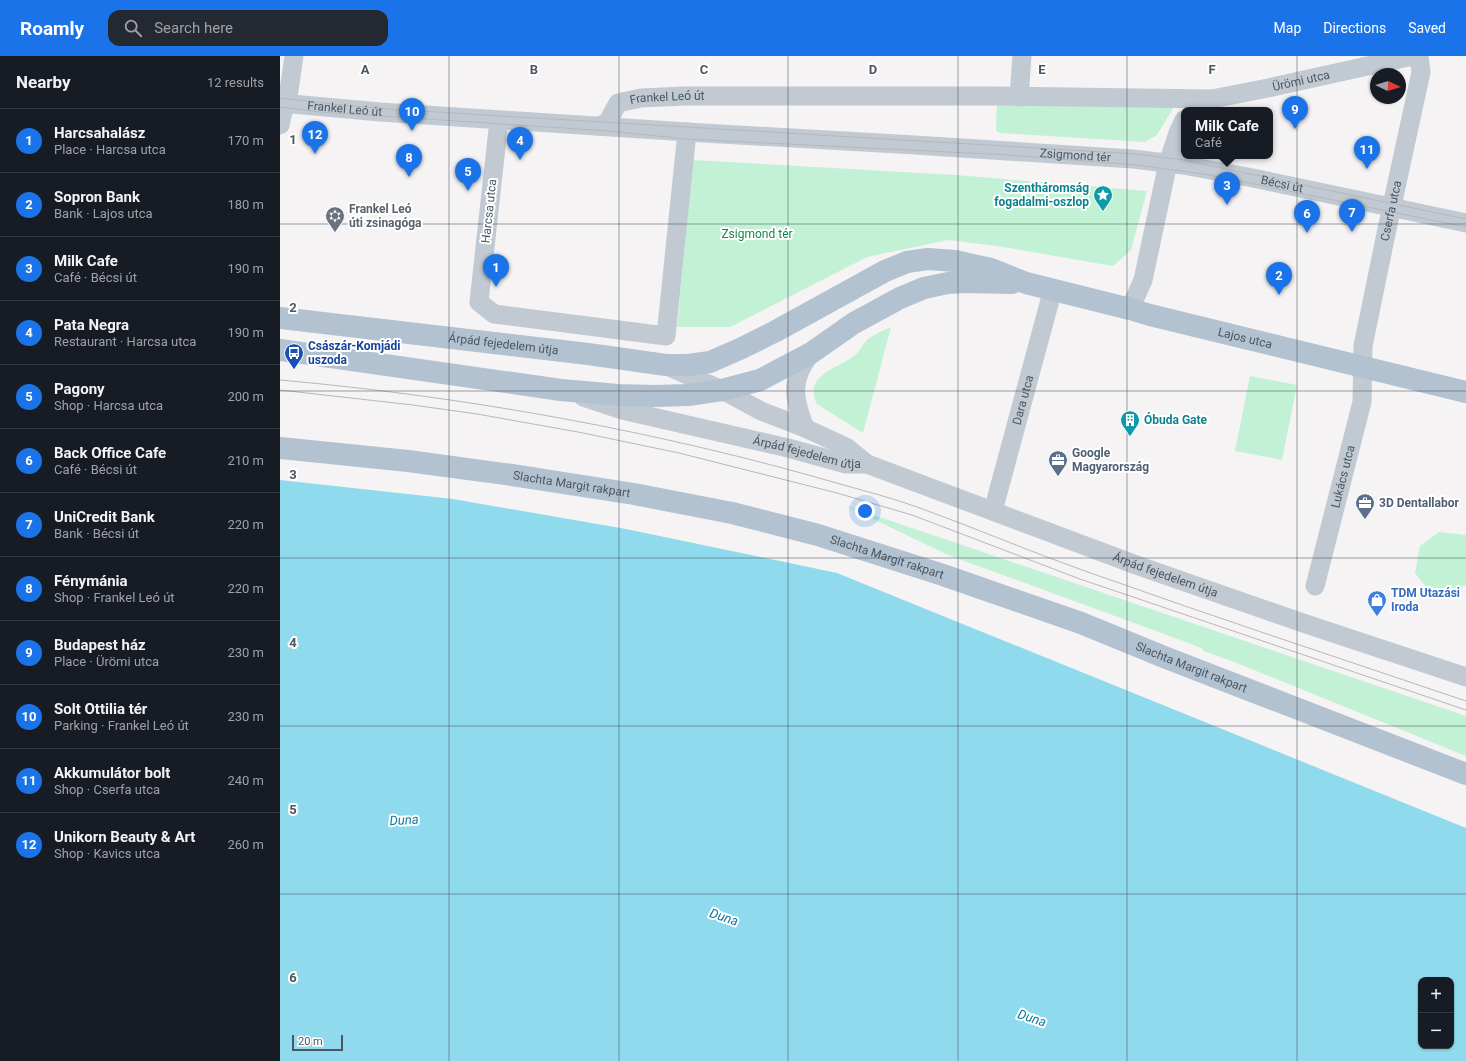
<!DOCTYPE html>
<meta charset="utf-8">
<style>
body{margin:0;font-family:Roboto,sans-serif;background:#242831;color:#f1f3f6}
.controls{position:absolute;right:12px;bottom:12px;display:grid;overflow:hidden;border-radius:8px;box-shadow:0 1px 3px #0004}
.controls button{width:36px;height:36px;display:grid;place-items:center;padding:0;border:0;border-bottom:1px solid #363941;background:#171b24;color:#f1f3f6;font:20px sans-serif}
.compass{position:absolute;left:1090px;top:12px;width:36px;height:36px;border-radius:50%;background:#171b24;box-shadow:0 1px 3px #0004;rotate:94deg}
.scale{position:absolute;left:12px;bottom:10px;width:51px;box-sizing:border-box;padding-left:4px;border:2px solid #4a5661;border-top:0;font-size:11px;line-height:14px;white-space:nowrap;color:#4a5661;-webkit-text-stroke:3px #fff;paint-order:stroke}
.you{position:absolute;left:585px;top:455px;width:14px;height:14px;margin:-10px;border:3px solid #fff;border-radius:50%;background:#1a73e8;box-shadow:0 0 0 6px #1a73e833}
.badge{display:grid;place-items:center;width:26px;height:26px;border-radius:50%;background:#1a73e8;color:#fff;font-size:13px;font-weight:700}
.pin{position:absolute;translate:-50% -33px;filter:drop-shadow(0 1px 2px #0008)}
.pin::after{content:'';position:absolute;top:21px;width:14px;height:12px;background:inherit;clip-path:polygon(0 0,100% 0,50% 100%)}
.popup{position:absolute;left:901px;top:51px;width:92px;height:52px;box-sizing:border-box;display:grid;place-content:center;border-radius:8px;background:#171b24;filter:drop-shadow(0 1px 3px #0005);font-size:13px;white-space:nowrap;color:#9ea1a6}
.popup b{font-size:15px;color:#f1f3f6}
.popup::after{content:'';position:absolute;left:50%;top:100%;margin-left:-8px;border:8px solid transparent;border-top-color:#171b24}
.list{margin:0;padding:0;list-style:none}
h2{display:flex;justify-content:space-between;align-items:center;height:52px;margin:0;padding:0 16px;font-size:17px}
h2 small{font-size:13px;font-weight:400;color:#9ea1a6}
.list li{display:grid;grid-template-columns:26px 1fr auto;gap:12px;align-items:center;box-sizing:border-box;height:64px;padding:0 16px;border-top:1px solid #363941}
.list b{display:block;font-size:15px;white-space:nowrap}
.list p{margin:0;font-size:13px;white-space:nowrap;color:#9ea1a6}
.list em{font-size:13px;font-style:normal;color:#9ea1a6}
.icon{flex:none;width:22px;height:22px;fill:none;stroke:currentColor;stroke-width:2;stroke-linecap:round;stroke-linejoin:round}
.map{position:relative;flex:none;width:1186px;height:1005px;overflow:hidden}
header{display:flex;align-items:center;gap:24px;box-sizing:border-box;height:56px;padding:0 20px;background:#1a73e8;color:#fff}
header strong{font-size:19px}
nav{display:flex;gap:22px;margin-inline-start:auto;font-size:14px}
.search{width:280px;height:36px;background:#242831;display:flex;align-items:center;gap:10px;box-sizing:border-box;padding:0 14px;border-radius:12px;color:#9ea1a6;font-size:15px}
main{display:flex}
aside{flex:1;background:#171b24}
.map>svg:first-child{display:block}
.green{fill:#c3f1d5}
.water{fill:#90daee;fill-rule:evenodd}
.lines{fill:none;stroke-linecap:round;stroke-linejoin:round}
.minor{stroke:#c1cad2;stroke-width:19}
.major{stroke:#b3c2d1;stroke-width:22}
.tram{stroke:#b5b8bd;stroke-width:1}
.grid{fill:none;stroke:#4a5661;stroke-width:1;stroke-opacity:0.55}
.labels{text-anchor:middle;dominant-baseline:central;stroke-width:4;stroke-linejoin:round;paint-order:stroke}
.street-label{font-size:12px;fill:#4a5661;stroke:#fff}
.culture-label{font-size:12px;font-weight:bold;fill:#0d838f;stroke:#fff;text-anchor:end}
.worship-label{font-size:12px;font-weight:bold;fill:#5b616d;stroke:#fff;text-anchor:start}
.park-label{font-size:12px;fill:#17864f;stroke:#fff}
.transit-label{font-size:12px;font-weight:bold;fill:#164399;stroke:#fff;text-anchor:start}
.service-label{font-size:12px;font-weight:bold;fill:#4e5e75;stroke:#fff;text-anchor:start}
.shop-label{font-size:12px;font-weight:bold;fill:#366cbe;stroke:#fff;text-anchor:start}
.water-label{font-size:13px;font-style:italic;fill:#0c7c9b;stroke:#fff}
.grid-label{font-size:13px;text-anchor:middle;font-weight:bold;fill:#4a5661;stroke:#fff;stroke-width:4;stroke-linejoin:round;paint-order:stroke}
</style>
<header>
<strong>Roamly</strong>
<div class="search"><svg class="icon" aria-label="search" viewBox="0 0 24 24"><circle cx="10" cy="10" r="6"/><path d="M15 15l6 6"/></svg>Search here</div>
<nav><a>Map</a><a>Directions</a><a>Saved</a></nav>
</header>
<main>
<aside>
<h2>Nearby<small>12 results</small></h2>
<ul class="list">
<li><span class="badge">1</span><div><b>Harcsahalász</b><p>Place · Harcsa utca</p></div><em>170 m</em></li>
<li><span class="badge">2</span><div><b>Sopron Bank</b><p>Bank · Lajos utca</p></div><em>180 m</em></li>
<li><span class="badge">3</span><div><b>Milk Cafe</b><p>Café · Bécsi út</p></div><em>190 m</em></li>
<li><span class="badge">4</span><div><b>Pata Negra</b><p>Restaurant · Harcsa utca</p></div><em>190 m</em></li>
<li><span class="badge">5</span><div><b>Pagony</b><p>Shop · Harcsa utca</p></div><em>200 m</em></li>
<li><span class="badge">6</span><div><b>Back Office Cafe</b><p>Café · Bécsi út</p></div><em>210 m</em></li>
<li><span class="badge">7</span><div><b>UniCredit Bank</b><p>Bank · Bécsi út</p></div><em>220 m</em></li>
<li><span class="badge">8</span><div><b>Fénymánia</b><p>Shop · Frankel Leó út</p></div><em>220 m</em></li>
<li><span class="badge">9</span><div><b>Budapest ház</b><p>Place · Ürömi utca</p></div><em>230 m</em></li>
<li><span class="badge">10</span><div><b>Solt Ottilia tér</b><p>Parking · Frankel Leó út</p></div><em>230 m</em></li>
<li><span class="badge">11</span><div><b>Akkumulátor bolt</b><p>Shop · Cserfa utca</p></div><em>240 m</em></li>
<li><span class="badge">12</span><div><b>Unikorn Beauty &amp; Art</b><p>Shop · Kavics utca</p></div><em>260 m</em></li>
</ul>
</aside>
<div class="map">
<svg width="1186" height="1005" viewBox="0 0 1186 1005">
<rect width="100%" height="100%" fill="#f5f3f3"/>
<g class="green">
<polygon points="717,47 896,47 877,79 865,86 720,77 716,75"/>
<polygon points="413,104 676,119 867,135 851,194 833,210 717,190 668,184 587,201 450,271 397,271"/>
<path d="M611,271L583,377L537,348C523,319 557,313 574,300C579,296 582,290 586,285C592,279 603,275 611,271Z"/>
<polygon points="970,320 1017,329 1002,404 955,395"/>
<polygon points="564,449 1186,660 1186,700 952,605 923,595 923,593 906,586 668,499"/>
<polygon points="1159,476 1186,479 1186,529 1172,534 1147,532 1135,517 1140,490"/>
</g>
<path class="water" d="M0,424L173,443L346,473L557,517L1186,772V1005H0ZM1141,924H1171V990H1141Z"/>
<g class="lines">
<g class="minor">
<polyline points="739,41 742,0"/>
<path id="s1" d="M0,47L100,56L407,76L635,89L853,103L903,109L973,122L1186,167"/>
<path id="s2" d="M921,48L932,43L988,32L1133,0"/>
<polyline points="219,64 199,246 214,258 386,280 407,76"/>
<polyline points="0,69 4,52 7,48 14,0"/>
<path id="s3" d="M319,70L327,67L338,47L361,42L404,40H713L932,43"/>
<polyline points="850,253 863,224 888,107 898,77 904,64"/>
<path id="s4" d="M387,310L442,334L481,355L525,372L566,391L587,408L859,510L1026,568L1186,621"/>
<path id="s5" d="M303,341L342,354L508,392L566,408H587"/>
<path d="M525,372C513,341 510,324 531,297"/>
<path id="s6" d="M713,455L773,233"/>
<path id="s7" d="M1035,530L1082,346L1083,290L1107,173L1141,16L1139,0"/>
</g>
<g class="major">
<path id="s8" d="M0,262L308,298L386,309H408L430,306L462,292L496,275L605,215L627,206L648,203L675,205L711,213L746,227L850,253L870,259L1186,336"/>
<polyline points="0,294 281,334 338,339 374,340 408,339 442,334 480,324 531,297 574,267 620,242 644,232 668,227 684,226 732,227"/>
<path id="s9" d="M0,392L128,405L232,419L354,438L452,457L538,479L663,519L801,567L884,601L1186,718"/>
</g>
<g class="tram">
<polyline points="0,42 61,49 122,54 857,98 904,104 932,110 1186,163"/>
<polyline points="0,51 40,56 329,75 406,83 729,99 856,109 930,119 1186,171"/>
<path d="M0,324C189,341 378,375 560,428C585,435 612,442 637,451C693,471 748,495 805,515C931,560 1059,602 1186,645"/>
<polyline points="0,334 133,349 197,358 298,376 399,397 557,437 632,459 800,523 1186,654"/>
</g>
</g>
<path class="grid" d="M169,0V1005M339,0V1005M508,0V1005M678,0V1005M847,0V1005M1017,0V1005M0,168H1186M0,335H1186M0,502H1186M0,670H1186M0,838H1186"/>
<defs>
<symbol id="sight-pin" viewBox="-11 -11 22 30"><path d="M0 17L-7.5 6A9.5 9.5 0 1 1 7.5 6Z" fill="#0f9aa8" stroke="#fff"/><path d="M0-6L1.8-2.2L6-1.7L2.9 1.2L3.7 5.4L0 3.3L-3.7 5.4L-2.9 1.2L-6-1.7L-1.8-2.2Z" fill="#fff"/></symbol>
<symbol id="synagogue-pin" viewBox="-11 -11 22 30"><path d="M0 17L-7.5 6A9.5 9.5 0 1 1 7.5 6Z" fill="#6b7280" stroke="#fff"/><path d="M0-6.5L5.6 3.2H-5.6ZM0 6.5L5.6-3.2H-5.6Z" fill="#fff"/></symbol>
<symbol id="bus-pin" viewBox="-11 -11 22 30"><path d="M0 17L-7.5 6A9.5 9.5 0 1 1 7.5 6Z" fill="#1a4fb4" stroke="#fff"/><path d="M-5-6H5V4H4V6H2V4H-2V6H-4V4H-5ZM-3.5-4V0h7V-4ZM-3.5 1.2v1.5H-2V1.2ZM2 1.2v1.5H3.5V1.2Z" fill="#fff"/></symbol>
<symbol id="building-pin" viewBox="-11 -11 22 30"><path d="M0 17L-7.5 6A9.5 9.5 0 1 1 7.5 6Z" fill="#0f9aa8" stroke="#fff"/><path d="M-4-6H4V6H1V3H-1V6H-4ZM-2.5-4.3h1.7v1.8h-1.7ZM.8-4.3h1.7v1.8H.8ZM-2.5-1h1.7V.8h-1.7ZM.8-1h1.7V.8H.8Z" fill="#fff"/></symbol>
<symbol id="office-pin" viewBox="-11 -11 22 30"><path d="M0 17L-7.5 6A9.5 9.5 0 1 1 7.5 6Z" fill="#5c6f8a" stroke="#fff"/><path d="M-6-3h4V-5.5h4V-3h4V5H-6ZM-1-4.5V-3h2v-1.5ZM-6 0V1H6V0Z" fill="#fff"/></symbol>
<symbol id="shop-pin" viewBox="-11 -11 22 30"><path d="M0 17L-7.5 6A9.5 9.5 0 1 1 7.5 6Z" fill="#3f7fe0" stroke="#fff"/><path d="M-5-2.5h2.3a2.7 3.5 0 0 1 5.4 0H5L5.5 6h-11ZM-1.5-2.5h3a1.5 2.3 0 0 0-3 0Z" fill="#fff"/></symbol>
</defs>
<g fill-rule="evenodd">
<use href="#sight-pin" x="812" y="128" width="22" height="30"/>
<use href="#synagogue-pin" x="44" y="149" width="22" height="30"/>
<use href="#bus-pin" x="3" y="286" width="22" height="30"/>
<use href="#building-pin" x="839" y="353" width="22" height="30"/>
<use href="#office-pin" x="767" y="393" width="22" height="30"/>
<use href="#office-pin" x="1074" y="436" width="22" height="30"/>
<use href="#shop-pin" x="1086" y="533" width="22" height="30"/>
</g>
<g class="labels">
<g class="street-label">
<text stroke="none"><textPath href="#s2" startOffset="103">Ürömi utca</textPath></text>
<text stroke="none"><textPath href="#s3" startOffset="81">Frankel Leó út</textPath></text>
<text stroke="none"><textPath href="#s1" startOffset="65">Frankel Leó út</textPath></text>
<text stroke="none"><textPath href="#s1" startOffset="797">Zsigmond tér</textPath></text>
<text stroke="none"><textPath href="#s1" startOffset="1006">Bécsi út</textPath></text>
<text transform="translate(209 155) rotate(-84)">Harcsa utca</text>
<text stroke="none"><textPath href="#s7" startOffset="384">Cserfa utca</textPath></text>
<text stroke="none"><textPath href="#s8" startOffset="1003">Lajos utca</textPath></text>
<text stroke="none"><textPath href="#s8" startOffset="225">Árpád fejedelem útja</textPath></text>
<text stroke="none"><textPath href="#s6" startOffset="115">Dara utca</textPath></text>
<text stroke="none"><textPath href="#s5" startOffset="231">Árpád fejedelem útja</textPath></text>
<text stroke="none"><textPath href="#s7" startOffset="113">Lukács utca</textPath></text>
<text stroke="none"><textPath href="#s9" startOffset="294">Slachta Margit rakpart</textPath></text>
<text stroke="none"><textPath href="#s9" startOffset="618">Slachta Margit rakpart</textPath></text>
<text stroke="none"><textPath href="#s4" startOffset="542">Árpád fejedelem útja</textPath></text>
<text stroke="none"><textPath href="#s9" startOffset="942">Slachta Margit rakpart</textPath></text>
</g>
<g class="culture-label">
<text x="809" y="132">Szentháromság<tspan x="809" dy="14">fogadalmi-oszlop</tspan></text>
<text x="864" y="364" text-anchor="start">Óbuda Gate</text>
</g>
<g class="worship-label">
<text x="69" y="153">Frankel Leó<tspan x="69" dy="14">úti zsinagóga</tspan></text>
</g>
<g class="park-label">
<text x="477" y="178">Zsigmond tér</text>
</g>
<g class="transit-label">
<text x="28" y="290">Császár-Komjádi<tspan x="28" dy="14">uszoda</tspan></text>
</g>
<g class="service-label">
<text x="792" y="397">Google<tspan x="792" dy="14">Magyarország</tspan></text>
<text x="1099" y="447">3D Dentallabor</text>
</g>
<g class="shop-label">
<text x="1111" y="537">TDM Utazási<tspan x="1111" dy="14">Iroda</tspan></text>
</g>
<g class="water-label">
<text transform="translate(124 764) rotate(-3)">Duna</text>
<text transform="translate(444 861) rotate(18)">Duna</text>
<text transform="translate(752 962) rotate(18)">Duna</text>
</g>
</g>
<g class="grid-label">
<text x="85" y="18">A</text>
<text x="254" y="18">B</text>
<text x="424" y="18">C</text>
<text x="593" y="18">D</text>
<text x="762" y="18">E</text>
<text x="932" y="18">F</text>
<text x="13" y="88">1</text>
<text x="13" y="256">2</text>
<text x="13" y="423">3</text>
<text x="13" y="591">4</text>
<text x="13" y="758">5</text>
<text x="13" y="926">6</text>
</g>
</svg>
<div class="controls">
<button>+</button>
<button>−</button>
</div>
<svg class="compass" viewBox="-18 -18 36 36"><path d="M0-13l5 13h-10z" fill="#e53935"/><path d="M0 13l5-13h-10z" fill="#9ea1a6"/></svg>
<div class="scale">20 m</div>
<div class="you"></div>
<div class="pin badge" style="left:216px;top:231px">1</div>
<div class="pin badge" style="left:999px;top:239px">2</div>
<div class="pin badge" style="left:947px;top:149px">3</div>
<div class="popup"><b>Milk Cafe</b>Café</div>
<div class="pin badge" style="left:240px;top:104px">4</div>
<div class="pin badge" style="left:188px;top:135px">5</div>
<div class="pin badge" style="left:1027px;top:177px">6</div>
<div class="pin badge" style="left:1072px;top:176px">7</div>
<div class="pin badge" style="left:129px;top:121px">8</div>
<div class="pin badge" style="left:1015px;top:73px">9</div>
<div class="pin badge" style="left:132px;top:75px">10</div>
<div class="pin badge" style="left:1087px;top:113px">11</div>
<div class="pin badge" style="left:35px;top:98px">12</div>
</div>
</main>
